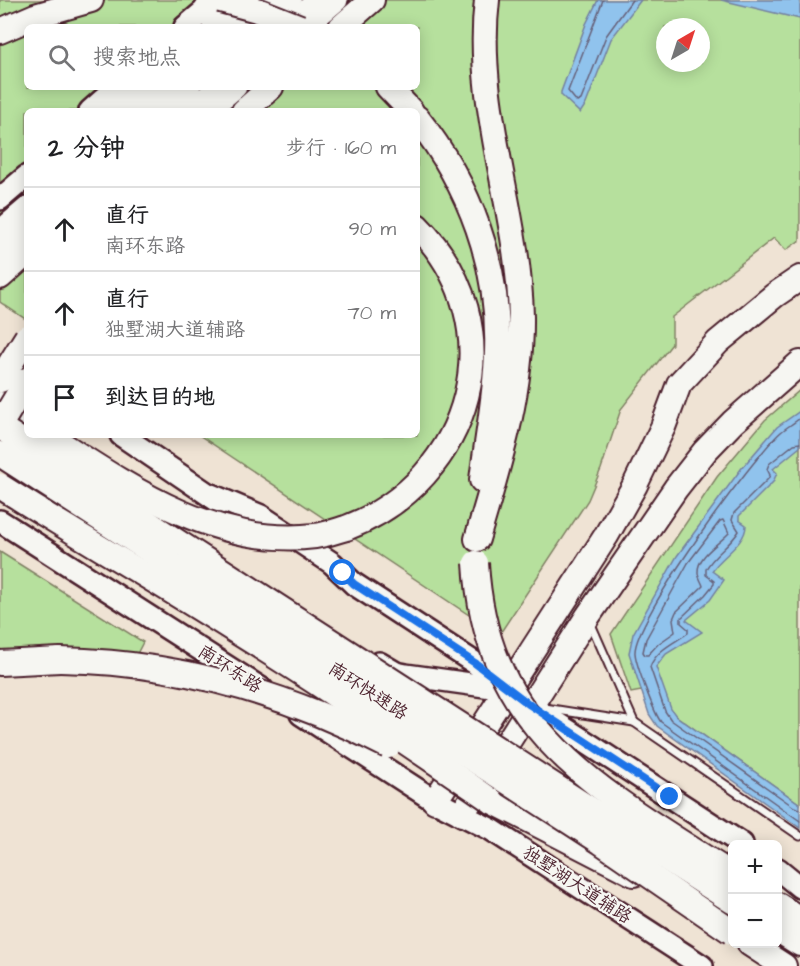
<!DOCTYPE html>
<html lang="zh">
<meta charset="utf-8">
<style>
body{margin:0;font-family:"Architects Daughter","LXGW WenKai TC",sans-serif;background:#f6f6f6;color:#202124}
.controls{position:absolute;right:18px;bottom:18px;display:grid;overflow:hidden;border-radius:9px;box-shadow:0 3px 15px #0003}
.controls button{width:54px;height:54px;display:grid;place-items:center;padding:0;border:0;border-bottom:2px solid #e0e0e0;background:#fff;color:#202124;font:30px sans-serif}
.compass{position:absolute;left:656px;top:18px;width:54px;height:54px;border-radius:50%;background:#fff;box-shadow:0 3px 15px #0003;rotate:39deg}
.stop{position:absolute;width:18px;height:18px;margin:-14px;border:4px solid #1a73e8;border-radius:50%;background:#fff}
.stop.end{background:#1a73e8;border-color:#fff;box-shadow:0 2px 6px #0008}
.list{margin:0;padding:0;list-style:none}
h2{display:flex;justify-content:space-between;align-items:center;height:78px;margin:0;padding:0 24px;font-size:26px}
h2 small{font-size:20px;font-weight:400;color:#757577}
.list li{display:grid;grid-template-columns:39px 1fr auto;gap:18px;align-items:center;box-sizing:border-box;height:84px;padding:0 24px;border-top:2px solid #e0e0e0}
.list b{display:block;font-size:22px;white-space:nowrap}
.list p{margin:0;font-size:20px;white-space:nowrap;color:#757577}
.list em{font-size:20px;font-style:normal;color:#757577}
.icon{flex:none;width:33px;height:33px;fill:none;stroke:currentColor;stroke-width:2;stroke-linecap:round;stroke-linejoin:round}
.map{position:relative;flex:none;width:800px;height:966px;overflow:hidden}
.search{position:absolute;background:#fff;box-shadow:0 3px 15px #0003;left:24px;top:24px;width:396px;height:66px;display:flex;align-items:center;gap:15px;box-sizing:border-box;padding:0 21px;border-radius:9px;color:#757577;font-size:22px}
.panel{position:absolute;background:#fff;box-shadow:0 3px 15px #0003;left:24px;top:108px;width:396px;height:330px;border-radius:9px}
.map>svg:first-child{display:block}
.green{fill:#b6e09d;stroke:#808064;stroke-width:1.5;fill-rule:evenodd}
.water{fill:#90c3ed;stroke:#74819f;stroke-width:1.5}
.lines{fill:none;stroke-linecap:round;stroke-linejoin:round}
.shore{stroke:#666179;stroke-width:1.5}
.lane-casing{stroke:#4a1f2b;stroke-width:11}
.primary-casing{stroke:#4a1f2b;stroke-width:26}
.highway-casing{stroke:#4a1f2b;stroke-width:28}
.lane{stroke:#f6f6f2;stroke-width:7}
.primary{stroke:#f6f6f2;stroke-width:21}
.highway{stroke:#f6f6f2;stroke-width:24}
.highway-bridge-casing{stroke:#4a1f2b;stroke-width:28;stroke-linecap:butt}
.highway-bridge{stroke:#f6f6f2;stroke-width:24}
.route{stroke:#1a73e8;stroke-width:8}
.labels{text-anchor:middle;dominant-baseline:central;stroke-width:4.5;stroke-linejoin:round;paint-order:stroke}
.street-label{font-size:18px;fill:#4a1f2b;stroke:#f6f6f2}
</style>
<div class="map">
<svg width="800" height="966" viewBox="0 0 800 966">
<rect width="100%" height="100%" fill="#efe3d4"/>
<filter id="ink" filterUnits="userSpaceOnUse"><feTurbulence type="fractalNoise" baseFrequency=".0167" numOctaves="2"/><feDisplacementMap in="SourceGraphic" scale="12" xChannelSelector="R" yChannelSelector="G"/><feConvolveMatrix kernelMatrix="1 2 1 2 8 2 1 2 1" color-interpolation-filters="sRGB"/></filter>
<g filter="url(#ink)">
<g class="green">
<path d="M0,0H800V240L786,250L774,238L672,317V344L621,409L601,469L588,500L499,635L199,435H417V111H27V320L0,302ZM27,27H417V87H27ZM665,27H701V63H665Z"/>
<polygon points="800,390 800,804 641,691 631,693 611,634 717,477 765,420"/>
<polygon points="0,552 143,642 126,675 69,672 0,674"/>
</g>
<g class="water">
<polygon points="598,0 641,0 611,39 586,104 580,113 561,95 561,92 586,24"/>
<polygon points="721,0 800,0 800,19"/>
<path d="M800,411V447L773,469L777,473L773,482L739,516V520L746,525C746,544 721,556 712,571L724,580L710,600L686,620L702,632L666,654L656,667L671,709L676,716L800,804V828L657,726L649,714L629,653L633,634L677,556L741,469L777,427Z"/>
</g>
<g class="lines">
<g class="shore">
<polyline points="603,0 568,91 577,102 581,100 606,36 632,0"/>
<path d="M800,418C794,423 787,427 781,432C753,457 633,620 635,653C636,665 654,713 661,722L800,821"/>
<path d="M800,443L794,444L769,464L767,469L770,475L768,479L734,513L732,520L739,531C730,546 714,554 706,569V575L714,581V584L705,595L681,618V623L688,629V633C674,643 656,650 650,667L665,711L671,720L794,807L800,809"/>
<path d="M723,520L729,533C720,543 697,556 698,572C698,577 702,582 703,586L676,612L673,619L675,632L658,644L648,655H645L643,652L646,639L688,563L720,521Z"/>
</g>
<defs>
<g id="lane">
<polyline points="590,622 634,722"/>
<polyline points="545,708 634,722 800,836"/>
</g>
<g id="primary">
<polyline points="308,25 337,0"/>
<polyline points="185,27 204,11 211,0"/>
<polyline points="237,27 269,0"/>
<polyline points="210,109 236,87"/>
<polyline points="90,111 117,87"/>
<polyline points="140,111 168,87"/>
<polyline points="0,199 27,176"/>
<polyline points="0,231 27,208"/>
<polyline points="121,435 221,503"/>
<polyline points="211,495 261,516 332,563 354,584 475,663 529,705 742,844"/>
<polyline points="0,521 262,689"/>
<polyline points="379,663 396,673 406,675 506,689"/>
<polyline points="301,714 435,801 492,830 702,966"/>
<polyline points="778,869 800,887"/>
</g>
<g id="highway">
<polyline points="215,27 247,0"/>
<polyline points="258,27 289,0"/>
<polyline points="289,27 320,0"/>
<polyline points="341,27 372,0"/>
<polyline points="0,31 35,16 91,0"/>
<polyline points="388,87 411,111"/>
<polyline points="115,111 144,87"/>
<polyline points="160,111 188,87"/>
<polyline points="192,111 220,87"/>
<polyline points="244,111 271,87"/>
<path d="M417,118C470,185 500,266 497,352C496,395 487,438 482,480"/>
<polyline points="0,249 27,226"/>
<polyline points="0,277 27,253"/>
<polyline points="0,404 27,421"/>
<path d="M346,528C473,480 516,325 417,226"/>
<path d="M477,539C498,467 522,393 521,317C519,210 474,107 487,0"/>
<polyline points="0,663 60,660"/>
<polyline points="435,801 606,536 635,485 663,427 679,384 718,342 775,295 800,278"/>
<polyline points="492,801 634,874"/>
<polyline points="462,814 588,616 676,488 705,451 733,422 800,363"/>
<polyline points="778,905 800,919"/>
<polyline points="778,930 800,944"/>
<polyline points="750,944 784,966"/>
</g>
</defs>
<use href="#lane" class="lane-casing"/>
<use href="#primary" class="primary-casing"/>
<use href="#highway" class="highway-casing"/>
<use href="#lane" class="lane"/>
<use href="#primary" class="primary"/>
<use href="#highway" class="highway"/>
<defs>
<g id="highway-bridge">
<polyline points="220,0 257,10 300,27"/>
<polyline points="0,380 27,337"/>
<polyline points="0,425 27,380"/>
<polyline points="0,427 732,901"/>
<path d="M48,435C128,487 215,548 315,536C325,535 336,531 346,528"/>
<polyline points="0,454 601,842 732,932"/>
<path d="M0,486C78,536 159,582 237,632C324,686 408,743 492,801"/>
<path d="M476,563C486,735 604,792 732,875"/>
<path d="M60,660C175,662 286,693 388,746"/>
</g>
</defs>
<use href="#highway-bridge" class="highway-bridge-casing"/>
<use href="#highway-bridge" class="highway-bridge"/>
</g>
</g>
<g class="lines" filter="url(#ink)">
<polyline class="route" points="343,573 354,584 475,663 530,705 670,797"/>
</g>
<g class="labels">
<g class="street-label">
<text transform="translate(230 669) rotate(33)">南环东路</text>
<text transform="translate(368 691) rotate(33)">南环快速路</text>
<text transform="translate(577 885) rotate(33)">独墅湖大道辅路</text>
</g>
</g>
</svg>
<div class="controls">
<button>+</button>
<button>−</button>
</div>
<svg class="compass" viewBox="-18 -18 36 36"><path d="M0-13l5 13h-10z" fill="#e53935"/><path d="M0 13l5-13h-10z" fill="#757577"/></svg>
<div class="stop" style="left:343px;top:573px"></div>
<div class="stop end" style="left:670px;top:797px"></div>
<div class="search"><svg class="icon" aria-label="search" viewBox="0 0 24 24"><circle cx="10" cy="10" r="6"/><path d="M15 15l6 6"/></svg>搜索地点</div>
<section class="panel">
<h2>2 分钟<small>步行 · 160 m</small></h2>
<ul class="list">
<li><svg class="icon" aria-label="ahead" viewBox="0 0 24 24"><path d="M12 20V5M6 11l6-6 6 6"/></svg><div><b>直行</b><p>南环东路</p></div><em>90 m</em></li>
<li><svg class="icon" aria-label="ahead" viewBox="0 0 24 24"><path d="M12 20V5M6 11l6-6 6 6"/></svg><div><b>直行</b><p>独墅湖大道辅路</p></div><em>70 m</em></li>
<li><svg class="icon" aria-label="arrive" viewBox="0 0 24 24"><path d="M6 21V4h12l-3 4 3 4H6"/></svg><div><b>到达目的地</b></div></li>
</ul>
</section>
</div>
